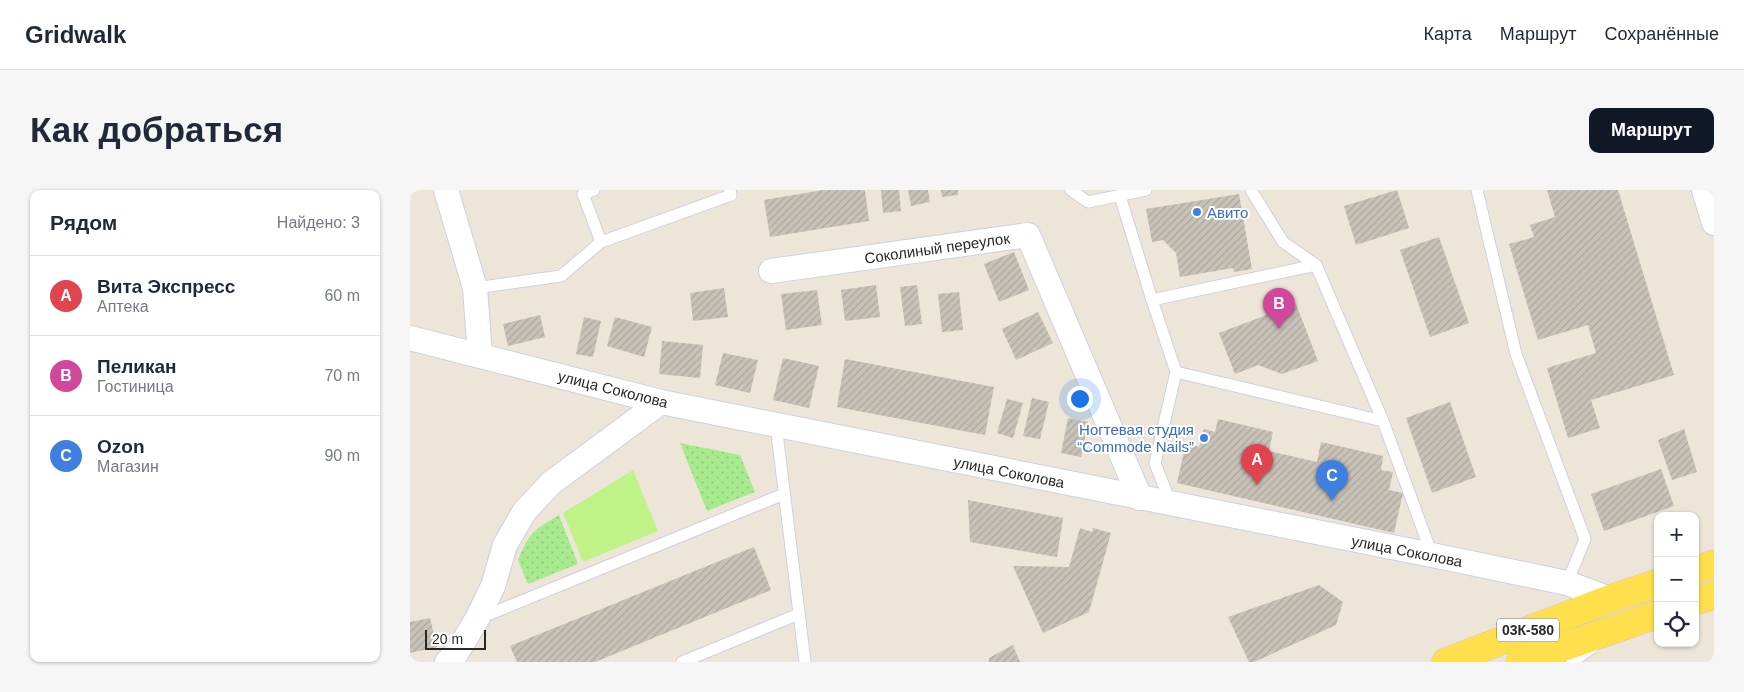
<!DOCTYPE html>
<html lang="ru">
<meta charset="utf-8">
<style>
body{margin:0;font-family:Helvetica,sans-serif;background:#f6f6f7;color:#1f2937}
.controls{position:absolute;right:15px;bottom:15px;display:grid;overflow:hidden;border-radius:10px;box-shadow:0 1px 4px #0004}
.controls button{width:45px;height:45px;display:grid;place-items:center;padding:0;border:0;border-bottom:1px solid #e0e1e3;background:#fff;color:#1f2937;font:25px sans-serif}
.scale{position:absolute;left:15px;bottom:12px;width:61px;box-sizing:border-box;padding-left:5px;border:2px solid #282828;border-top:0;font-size:14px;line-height:18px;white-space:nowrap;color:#282828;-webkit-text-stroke:4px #fff;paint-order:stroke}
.you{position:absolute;left:669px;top:208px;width:18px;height:18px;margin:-12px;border:4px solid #fff;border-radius:50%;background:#1a73e8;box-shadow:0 0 0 8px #1a73e833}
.badge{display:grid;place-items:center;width:32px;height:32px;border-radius:50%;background:#111827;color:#fff;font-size:16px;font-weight:700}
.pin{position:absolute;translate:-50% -41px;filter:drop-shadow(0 1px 2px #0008)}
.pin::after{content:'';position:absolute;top:26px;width:18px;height:15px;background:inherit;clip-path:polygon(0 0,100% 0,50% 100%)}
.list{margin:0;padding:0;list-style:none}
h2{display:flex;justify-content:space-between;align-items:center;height:65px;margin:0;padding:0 20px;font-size:21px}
h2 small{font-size:16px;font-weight:400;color:#747a83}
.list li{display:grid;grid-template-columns:32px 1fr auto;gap:15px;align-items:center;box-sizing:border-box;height:80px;padding:0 20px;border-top:1px solid #e0e1e3}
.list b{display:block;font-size:19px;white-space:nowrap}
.list p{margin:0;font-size:16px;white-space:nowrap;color:#747a83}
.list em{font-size:16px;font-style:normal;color:#747a83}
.icon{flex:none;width:28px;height:28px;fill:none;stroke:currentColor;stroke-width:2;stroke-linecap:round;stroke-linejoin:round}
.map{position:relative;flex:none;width:1304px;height:472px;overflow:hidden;border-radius:10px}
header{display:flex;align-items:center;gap:30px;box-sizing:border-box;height:70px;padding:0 25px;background:#fff;border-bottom:1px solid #e0e1e3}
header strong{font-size:24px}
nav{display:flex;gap:28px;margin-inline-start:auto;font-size:18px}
.intro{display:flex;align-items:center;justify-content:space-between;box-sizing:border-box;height:120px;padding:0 30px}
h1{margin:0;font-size:35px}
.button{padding:12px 22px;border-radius:10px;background:#111827;color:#fff;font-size:18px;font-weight:700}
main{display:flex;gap:30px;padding:0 30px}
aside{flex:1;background:#fff;border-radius:10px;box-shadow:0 1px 4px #0004}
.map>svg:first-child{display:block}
.grass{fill:url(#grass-dots)}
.pitch{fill:#bff388}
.building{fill:url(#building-hatch)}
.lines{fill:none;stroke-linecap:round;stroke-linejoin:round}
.lane-casing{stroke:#cdd0e4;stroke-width:13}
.street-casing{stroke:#cdd0e4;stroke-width:26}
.primary-casing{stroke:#cbcbcb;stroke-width:29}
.lane{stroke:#fff;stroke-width:11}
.street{stroke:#fff;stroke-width:24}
.primary{stroke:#ffdf4b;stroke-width:28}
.shop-dot{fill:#3f7fe0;stroke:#fff;stroke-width:2}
.labels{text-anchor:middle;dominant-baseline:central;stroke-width:4;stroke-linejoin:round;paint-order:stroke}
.shield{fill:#fff;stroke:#686868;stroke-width:1}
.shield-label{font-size:14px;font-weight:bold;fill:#282828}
.shop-label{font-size:15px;fill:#366cbe;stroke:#fff;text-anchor:start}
.street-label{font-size:15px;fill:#282828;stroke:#fff}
</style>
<header>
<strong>Gridwalk</strong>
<nav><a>Карта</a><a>Маршрут</a><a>Сохранённые</a></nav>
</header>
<div class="intro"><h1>Как добраться</h1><a class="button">Маршрут</a></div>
<main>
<aside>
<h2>Рядом<small>Найдено: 3</small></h2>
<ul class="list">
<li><span class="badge" style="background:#e0444e">A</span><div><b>Вита Экспресс</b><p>Аптека</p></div><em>60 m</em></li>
<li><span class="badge" style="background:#d1479c">B</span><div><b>Пеликан</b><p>Гостиница</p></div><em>70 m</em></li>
<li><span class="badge" style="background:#3f7fe0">C</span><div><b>Ozon</b><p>Магазин</p></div><em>90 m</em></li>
</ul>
</aside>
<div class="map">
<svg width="1304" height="472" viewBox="0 0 1304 472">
<defs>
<pattern id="grass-dots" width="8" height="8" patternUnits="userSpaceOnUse" patternTransform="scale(1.25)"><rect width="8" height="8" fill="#a8ea8e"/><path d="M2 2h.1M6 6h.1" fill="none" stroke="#91c97a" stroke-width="1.8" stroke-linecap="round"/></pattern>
<pattern id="building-hatch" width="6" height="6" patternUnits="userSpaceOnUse" patternTransform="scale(1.25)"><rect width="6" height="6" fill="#c8c2b8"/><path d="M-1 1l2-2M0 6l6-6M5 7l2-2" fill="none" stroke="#aca79e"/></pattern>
</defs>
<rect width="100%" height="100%" fill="#ede5d8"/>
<g class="grass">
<polygon points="270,253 330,265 345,302 297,321"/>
<path d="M149,325L168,374L118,394L108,370C120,341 123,341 149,325Z"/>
</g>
<polygon class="pitch" points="223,280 248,341 173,372 153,323"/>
<g class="building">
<polygon points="413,0 455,0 459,31 360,47 354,10"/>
<polygon points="471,0 489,0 491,21 473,23"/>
<polygon points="498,0 518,0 520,12 501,16"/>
<polygon points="531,0 548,0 548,5 532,7"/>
<polygon points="987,0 999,38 946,55 934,16"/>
<polygon points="1137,0 1208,0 1264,185 1181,210 1190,238 1158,248 1137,178 1186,163 1178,135 1128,150 1099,54 1124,47 1120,35 1145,27"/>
<polygon points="829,4 842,79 824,82 823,78 770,87 766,63 753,50 742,52 736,19"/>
<polygon points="1029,47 1059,133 1020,147 990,60"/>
<polygon points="604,62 619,100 589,112 574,74"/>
<polygon points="466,95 470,127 435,131 431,100"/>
<polygon points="507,95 512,134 495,136 490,97"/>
<polygon points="314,98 318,127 283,131 280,103"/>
<polygon points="407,100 412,135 376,140 371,104"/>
<polygon points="549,102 553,140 532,142 528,104"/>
<polygon points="886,114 908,171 872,184 848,175 825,184 809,143"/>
<polygon points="628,122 643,153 606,170 592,139"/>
<polygon points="130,125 135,147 98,156 93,134"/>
<polygon points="174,127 191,131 183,167 166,164"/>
<polygon points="205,127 242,137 234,167 197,156"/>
<polygon points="252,151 293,155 290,188 249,184"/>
<polygon points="313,163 348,170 340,203 305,195"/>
<polygon points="373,168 409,176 399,218 363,210"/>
<polygon points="435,169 584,197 575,245 427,217"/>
<polygon points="622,208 639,212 630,249 613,246"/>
<polygon points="597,209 613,213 603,248 587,243"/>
<polygon points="1040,212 1066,287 1022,303 996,228"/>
<polygon points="658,228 678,232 671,267 651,263"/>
<polygon points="808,229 863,242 859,261 907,272 911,252 973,266 971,280 983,282 979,300 993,303 984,343 767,293 776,253 789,257 794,239 805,242"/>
<polygon points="1274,239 1287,282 1262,290 1248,250"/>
<polygon points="1251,279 1264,316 1194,341 1181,304"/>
<polygon points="558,310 653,328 647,367 560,352"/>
<polygon points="670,338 682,342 683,338 701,343 679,422 633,443 603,376 659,377"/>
<polygon points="344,357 361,400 185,472 107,472 100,456"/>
<polygon points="909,395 933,412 926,435 844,472 839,472 818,427"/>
<polygon points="20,428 27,457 0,463 0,432"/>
<polygon points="603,455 610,472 579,472 579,468"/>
</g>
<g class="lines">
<defs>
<g id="lane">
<polyline points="184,0 173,4 191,52"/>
<polyline points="661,0 678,12 736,0"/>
<polyline points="841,0 873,52 906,75 973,231"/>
<polyline points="1067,0 1106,164 1175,349 1157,393"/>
<polyline points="710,6 742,110 766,182"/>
<polyline points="65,98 151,86 191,52 321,5 320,0"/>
<polyline points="742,110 906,75"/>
<polyline points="366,235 395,472"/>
<polyline points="760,312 745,273 766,182 973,231 1022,365"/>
<polyline points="70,428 374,304"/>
<polyline points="272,472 389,424"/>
<polyline points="1162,472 1183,457"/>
</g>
<g id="street">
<polyline points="36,0 65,98 70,166"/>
<polyline points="1294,0 1304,33"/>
<polyline points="361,81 618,45 730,308"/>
<polyline points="0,148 251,212 1022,365 1157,393 1200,409"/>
<polyline points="37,472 46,464 67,429 83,396 95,355 114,322 141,293 251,212"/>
</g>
<g id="primary">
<polyline points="1285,380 1304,374"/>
<polyline points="1285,411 1304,405"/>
<polyline points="1036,472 1200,409 1248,393"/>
<polyline points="1110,472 1248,424"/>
</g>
</defs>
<use href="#lane" class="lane-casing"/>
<use href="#street" class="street-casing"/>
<use href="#primary" class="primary-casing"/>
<use href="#lane" class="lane"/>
<use href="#street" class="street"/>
<use href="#primary" class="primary"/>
</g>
<g class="shop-dot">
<circle cx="787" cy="22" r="5"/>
<circle cx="794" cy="248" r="5"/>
</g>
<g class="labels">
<rect class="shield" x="1087" y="428.5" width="62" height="23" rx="4"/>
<g class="shield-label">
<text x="1118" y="440">03К-580</text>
</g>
<g class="shop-label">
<text x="797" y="22">Авито</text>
<text x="784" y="239" text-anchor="end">Ногтевая студия<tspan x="784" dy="17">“Commode Nails”</tspan></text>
</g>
<g class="street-label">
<text transform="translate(527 58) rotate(-8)">Соколиный переулок</text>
<text transform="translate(203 199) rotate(14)">улица Соколова</text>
<text transform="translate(599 282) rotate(11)">улица Соколова</text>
<text transform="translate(997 361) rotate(11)">улица Соколова</text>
</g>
</g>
</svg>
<div class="controls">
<button>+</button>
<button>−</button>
<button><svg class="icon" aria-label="locate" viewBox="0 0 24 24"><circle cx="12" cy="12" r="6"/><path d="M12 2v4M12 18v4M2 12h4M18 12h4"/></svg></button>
</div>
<div class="scale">20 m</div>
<div class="you"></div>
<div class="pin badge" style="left:847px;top:295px;background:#e0444e">A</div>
<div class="pin badge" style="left:869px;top:139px;background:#d1479c">B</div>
<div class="pin badge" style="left:922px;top:311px;background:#3f7fe0">C</div>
</div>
</main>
